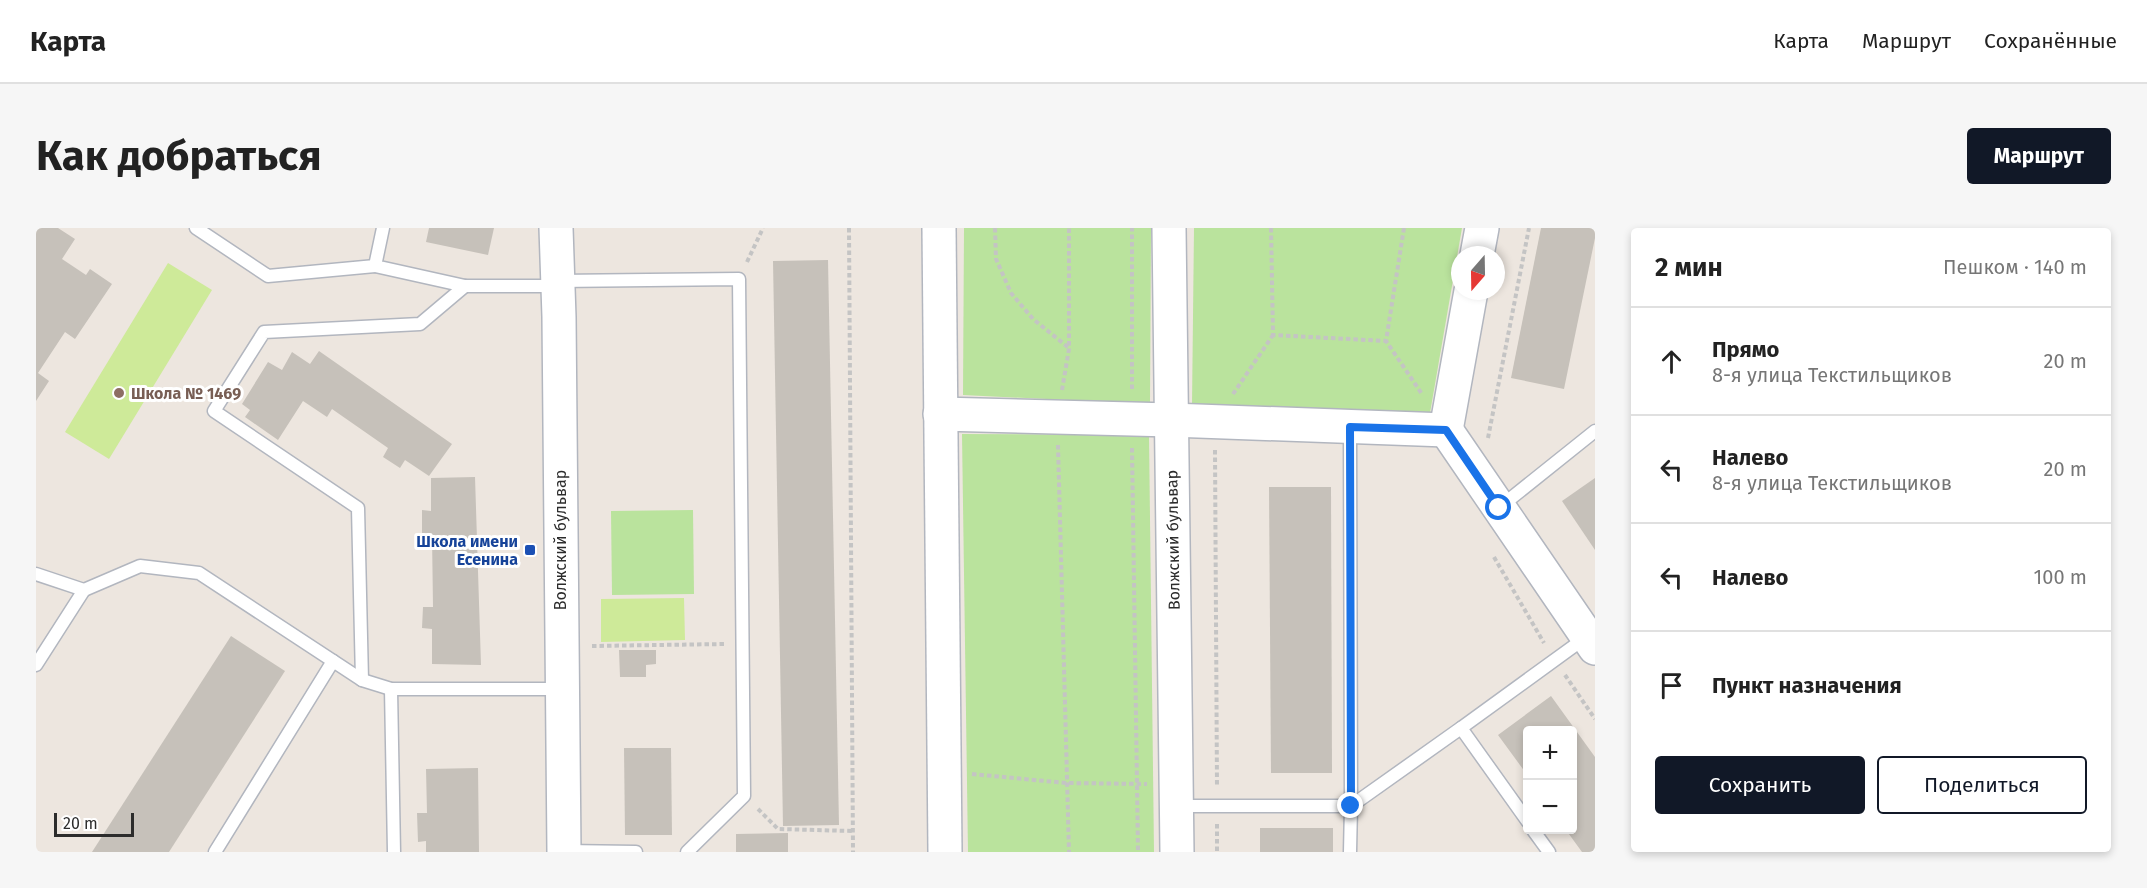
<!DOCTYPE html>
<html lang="ru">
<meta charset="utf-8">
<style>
body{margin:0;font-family:"Fira Sans",sans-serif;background:#f6f6f6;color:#222}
.controls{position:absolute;right:18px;bottom:18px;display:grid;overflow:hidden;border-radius:6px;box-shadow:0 3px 9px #0003}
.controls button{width:54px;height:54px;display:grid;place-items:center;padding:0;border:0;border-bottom:2px solid #e0e0e0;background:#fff;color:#222;font:30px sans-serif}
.compass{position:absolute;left:1415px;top:18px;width:54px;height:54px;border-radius:50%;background:#fff;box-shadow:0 3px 9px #0003;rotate:200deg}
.scale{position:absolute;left:18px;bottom:15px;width:80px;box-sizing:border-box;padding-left:6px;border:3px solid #2c2c2c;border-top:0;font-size:16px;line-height:21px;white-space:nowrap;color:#2c2c2c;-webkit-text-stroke:4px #fff;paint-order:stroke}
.stop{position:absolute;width:18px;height:18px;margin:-14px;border:4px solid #1a73e8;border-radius:50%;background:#fff}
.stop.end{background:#1a73e8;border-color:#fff;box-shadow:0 2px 6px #0008}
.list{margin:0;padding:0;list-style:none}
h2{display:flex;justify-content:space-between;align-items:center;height:78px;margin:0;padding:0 24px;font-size:26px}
h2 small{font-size:20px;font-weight:400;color:#767676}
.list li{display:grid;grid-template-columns:39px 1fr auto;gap:18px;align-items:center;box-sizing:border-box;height:108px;padding:0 24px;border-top:2px solid #e0e0e0}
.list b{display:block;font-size:22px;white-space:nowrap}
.list p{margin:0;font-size:20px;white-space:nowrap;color:#767676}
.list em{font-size:20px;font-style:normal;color:#767676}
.actions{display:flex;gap:12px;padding:18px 24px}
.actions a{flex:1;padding:14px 0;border:2px solid #111827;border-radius:6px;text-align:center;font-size:21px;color:#111827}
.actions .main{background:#111827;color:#fff}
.icon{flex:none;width:33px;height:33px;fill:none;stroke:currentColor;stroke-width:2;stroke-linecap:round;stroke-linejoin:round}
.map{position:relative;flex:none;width:1559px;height:624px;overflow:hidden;border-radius:6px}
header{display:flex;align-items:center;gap:36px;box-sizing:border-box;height:84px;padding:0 30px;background:#fff;border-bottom:2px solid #e0e0e0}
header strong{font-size:28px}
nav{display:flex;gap:33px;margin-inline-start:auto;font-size:21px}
.intro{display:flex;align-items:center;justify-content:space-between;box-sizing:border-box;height:144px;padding:0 36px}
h1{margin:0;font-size:42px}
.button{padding:15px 27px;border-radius:6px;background:#111827;color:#fff;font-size:21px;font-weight:700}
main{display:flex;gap:36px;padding:0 36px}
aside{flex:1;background:#fff;border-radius:6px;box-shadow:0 3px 9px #0003}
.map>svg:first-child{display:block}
.green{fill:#bae39d}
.pitch{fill:#ceea99}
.building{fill:#c6c1ba}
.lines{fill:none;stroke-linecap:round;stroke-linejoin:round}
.lane-casing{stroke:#b2b6bf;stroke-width:15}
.secondary-casing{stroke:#b2b6bf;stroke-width:36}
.path{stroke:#c4c4c4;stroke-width:4;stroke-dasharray:4.5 3;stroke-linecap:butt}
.lane{stroke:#fff;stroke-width:12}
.secondary{stroke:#fff;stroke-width:33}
.route{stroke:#1a73e8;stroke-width:8}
.education-dot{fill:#8d6e63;stroke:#fff;stroke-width:2}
.transit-dot{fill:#1a4fb4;stroke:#fff;stroke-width:2}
.labels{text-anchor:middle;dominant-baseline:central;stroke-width:6;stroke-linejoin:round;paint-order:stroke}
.education-label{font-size:16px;font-weight:bold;fill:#785e54;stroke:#fff;text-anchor:start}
.street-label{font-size:16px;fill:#2c2c2c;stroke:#fff}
.transit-label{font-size:16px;font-weight:bold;fill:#164399;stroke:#fff;text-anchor:end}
</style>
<header>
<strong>Карта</strong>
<nav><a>Карта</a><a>Маршрут</a><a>Сохранённые</a></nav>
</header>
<div class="intro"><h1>Как добраться</h1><a class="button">Маршрут</a></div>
<main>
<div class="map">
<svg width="1559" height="624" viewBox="0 0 1559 624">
<rect width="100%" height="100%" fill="#ede6df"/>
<g class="green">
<polygon points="928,0 1115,0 1114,176 927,167"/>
<polygon points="1158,0 1426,0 1394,185 1156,177"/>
<polygon points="926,206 1113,207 1118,624 932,624"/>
<polygon points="657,282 658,366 576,367 575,283"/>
</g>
<g class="pitch">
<polygon points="132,35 176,62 73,231 29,204"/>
<polygon points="648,370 649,412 565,414 565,371"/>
</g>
<g class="building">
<polygon points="0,0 22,0 39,11 26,31 50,47 54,41 76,56 39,111 29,104 2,145 13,153 0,173"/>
<polygon points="393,0 458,0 452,27 390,14"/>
<polygon points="1505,0 1559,0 1559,10 1528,161 1475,150"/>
<polygon points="792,32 803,597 747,598 737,33"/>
<polygon points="283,123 416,216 393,248 369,232 364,240 347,229 352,220 296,181 291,189 267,173 242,212 209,189 214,182 206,176 232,134 246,142 256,124 274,136"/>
<polygon points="439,249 445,437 396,436 396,401 386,400 387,379 397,379 396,307 386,308 386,282 395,283 395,250"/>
<polygon points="1559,250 1559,322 1526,273"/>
<polygon points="1233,259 1295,259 1296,545 1235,545"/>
<polygon points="195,408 249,443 133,624 56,624"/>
<polygon points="583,422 620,422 620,436 610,437 610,449 584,449"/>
<polygon points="1515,468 1559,529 1559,624 1546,624 1530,602 1536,602 1536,502 1492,502 1492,548 1462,507"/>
<polygon points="588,520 635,520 636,607 589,607"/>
<polygon points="442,540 443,624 390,624 390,613 382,614 381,585 391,585 390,541"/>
<rect x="1224" y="600" width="73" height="24"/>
<polygon points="752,605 752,624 700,624 700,606"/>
</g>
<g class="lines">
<defs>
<g id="lane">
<polyline points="160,0 232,48 339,38"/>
<polyline points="347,0 339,38 429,58 520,58"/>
<polyline points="522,53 703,51 708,568 651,624"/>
<polyline points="1464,279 1559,203"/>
<polyline points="0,346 48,362 104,338 163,345 326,452 355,461 525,461"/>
<polyline points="0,437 48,362"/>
<polyline points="326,452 322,280 178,183 228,104 384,96 429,58"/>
<polyline points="355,461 358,624"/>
<polyline points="1141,578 1315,578 1314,200"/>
<polyline points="1492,594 1425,500 1549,410"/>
<polyline points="1497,602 1513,624"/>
<polyline points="529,623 600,624"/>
<polyline points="179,624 297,433"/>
<polyline points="1314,624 1315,578 1425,500"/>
</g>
<g id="secondary">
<polyline points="520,0 523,89 528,624"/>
<polyline points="903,0 909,624"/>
<polyline points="1133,0 1141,624"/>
<polyline points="1441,27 1446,0"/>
<polyline points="904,186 1135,192 1410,202"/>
<polyline points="1410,202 1559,420"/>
<polyline points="1410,202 1435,63"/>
</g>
</defs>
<use href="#lane" class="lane-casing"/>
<use href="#secondary" class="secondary-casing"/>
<g class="path">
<polyline points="813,0 817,624"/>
<polyline points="959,0 960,31 975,65 997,91 1033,120"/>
<polyline points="1235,0 1237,107 1350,113"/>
<polyline points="1368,0 1350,113 1386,166"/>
<polyline points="711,34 727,0"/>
<polyline points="1096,161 1096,0"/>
<polyline points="1026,162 1033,121 1033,0"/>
<polyline points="1197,166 1237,107"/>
<polyline points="1452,210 1493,0"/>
<polyline points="1022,217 1033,624"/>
<polyline points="1096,220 1102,624"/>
<polyline points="1179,222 1181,559"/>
<polyline points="1458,329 1508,415"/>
<polyline points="556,418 689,416"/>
<polyline points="1529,447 1559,491"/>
<polyline points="936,546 1030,555 1111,556"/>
<polyline points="722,581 742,601 816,603"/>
<polyline points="1181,596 1181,624"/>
</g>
<use href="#lane" class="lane"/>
<use href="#secondary" class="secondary"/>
</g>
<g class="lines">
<polyline class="route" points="1315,578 1314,199 1410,202 1463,280"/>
</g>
<circle class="education-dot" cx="83" cy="165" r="6"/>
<rect class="transit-dot" x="488" y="316" width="12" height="12" rx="3"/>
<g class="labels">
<g class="education-label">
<text x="95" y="165">Школа № 1469</text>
</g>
<g class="street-label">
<text transform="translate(524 312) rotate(-90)">Волжский бульвар</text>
<text transform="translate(1137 312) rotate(-91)">Волжский бульвар</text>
</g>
<g class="transit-label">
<text x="482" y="313">Школа имени<tspan x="482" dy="18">Есенина</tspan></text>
</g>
</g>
</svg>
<div class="controls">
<button>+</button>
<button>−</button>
</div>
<svg class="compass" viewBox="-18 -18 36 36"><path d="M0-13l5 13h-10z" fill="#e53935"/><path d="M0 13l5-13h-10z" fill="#767676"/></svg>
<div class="scale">20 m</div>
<div class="stop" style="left:1463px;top:280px"></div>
<div class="stop end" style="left:1315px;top:578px"></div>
</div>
<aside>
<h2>2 мин<small>Пешком · 140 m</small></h2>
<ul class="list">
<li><svg class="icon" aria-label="ahead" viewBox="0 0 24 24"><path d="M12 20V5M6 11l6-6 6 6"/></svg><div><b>Прямо</b><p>8-я улица Текстильщиков</p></div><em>20 m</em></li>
<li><svg class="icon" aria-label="left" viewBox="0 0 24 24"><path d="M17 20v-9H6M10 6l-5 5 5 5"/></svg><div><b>Налево</b><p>8-я улица Текстильщиков</p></div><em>20 m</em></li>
<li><svg class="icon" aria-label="left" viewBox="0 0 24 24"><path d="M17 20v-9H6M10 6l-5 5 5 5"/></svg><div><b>Налево</b></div><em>100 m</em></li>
<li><svg class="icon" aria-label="arrive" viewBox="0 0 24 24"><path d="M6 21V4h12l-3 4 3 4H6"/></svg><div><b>Пункт назначения</b></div></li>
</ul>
<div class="actions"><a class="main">Сохранить</a><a>Поделиться</a></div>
</aside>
</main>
